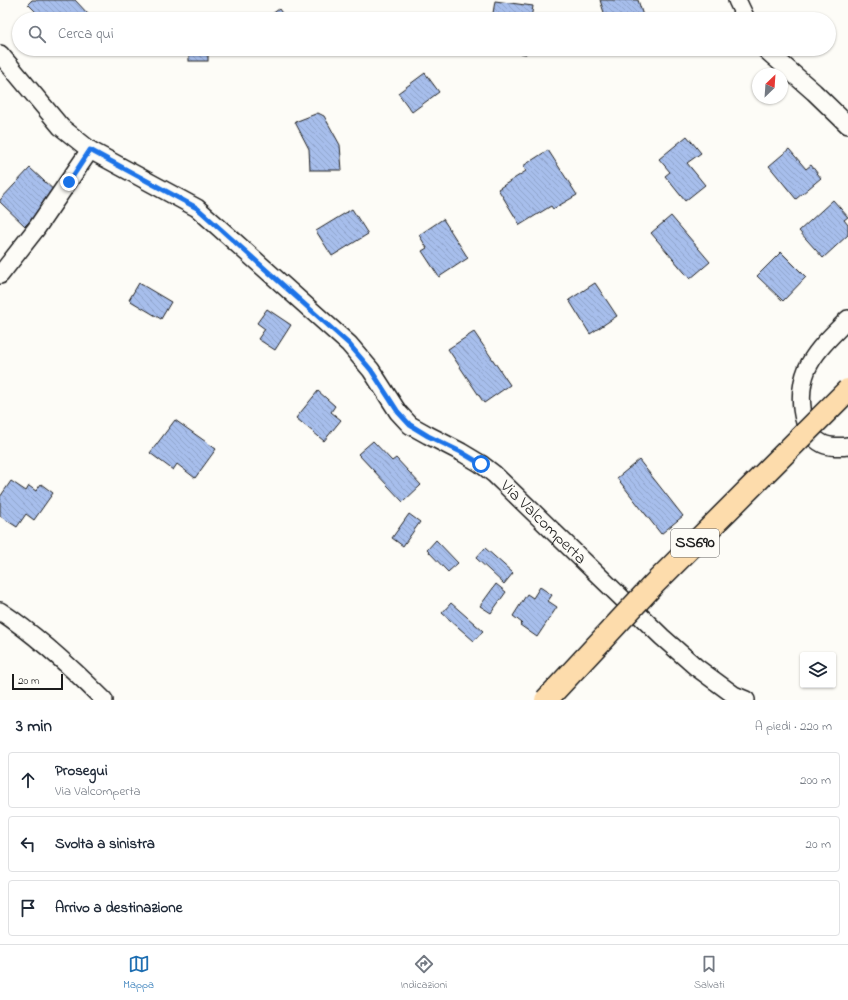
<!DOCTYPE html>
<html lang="it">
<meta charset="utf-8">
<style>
body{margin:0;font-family:"Indie Flower",sans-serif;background:#f2f2f3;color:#1f2937}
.controls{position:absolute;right:12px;bottom:12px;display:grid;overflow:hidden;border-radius:4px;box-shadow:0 1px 3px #0004}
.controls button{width:36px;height:36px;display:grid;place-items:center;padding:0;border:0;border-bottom:1px solid #e0e1e3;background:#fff;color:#1f2937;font:20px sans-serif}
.compass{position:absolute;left:752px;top:68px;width:36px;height:36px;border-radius:50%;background:#fff;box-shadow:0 1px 3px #0004;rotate:25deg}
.scale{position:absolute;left:12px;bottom:10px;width:51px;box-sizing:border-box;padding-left:4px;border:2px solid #1c1c1c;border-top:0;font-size:11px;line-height:14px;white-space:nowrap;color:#1c1c1c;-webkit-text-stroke:3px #fdfcf7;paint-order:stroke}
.stop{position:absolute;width:12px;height:12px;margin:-9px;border:3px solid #1a73e8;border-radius:50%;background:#fff}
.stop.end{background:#1a73e8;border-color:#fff;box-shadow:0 1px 4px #0008}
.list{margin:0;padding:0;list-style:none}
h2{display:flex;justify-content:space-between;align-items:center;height:52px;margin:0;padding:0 16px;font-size:17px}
h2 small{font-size:13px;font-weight:400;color:#747a83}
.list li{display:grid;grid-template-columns:26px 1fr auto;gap:12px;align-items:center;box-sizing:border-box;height:56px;margin:0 8px 8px;padding:0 8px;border:1px solid #e0e1e3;border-radius:4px}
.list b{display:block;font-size:15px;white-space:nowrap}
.list p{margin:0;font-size:13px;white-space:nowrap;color:#747a83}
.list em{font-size:13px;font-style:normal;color:#747a83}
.icon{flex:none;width:22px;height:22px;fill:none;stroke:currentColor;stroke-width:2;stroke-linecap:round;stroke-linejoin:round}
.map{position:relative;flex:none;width:848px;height:700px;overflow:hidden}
.search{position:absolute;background:#fff;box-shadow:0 1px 3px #0004;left:12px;right:12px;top:12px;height:44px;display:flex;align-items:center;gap:10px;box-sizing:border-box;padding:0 14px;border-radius:22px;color:#747a83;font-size:15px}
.sheet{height:244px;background:#fff}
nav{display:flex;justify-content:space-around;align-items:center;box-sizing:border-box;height:56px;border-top:1px solid #e0e1e3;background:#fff;font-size:11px;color:#747a83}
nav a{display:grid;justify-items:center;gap:2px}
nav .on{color:#1f6fb2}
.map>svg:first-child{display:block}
.building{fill:url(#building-back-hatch);stroke:#1c1c1c}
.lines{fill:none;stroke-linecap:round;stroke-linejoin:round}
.minor-casing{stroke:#1c1c1c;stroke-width:20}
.minor{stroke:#fdfcf7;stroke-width:17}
.highway-bridge-casing{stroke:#1c1c1c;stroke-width:25;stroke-linecap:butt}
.highway-bridge{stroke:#fddcac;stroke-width:22}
.route{stroke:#1a73e8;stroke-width:5}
.labels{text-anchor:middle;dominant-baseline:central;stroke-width:4;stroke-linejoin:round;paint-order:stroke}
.shield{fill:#fdfcf7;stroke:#605f5e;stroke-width:1}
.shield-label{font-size:16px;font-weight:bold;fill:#1c1c1c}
.street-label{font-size:17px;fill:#1c1c1c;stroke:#fdfcf7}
</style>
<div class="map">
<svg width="848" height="700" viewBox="0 0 848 700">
<defs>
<pattern id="building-back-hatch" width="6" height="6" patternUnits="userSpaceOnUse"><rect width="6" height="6" fill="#a7beec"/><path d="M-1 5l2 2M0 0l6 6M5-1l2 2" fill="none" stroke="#8fa3ca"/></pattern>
</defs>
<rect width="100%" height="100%" fill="#fdfcf7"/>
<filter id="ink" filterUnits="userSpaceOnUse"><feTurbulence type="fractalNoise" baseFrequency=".025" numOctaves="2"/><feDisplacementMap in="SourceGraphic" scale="8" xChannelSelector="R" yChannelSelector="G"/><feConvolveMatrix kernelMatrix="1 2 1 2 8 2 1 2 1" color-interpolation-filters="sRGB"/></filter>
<g filter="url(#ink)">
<g class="building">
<polygon points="32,0 75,0 89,15 84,19 43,19 28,4"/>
<polygon points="600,0 638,0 644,19 606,19"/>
<polygon points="495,1 533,6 531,19 492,19"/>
<polygon points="279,9 286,19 265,19"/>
<polygon points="163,14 191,15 196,19 163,19"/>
<rect x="189" y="49" width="19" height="12"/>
<polygon points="267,49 280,49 271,55"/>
<polygon points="488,49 527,49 526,54"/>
<polygon points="425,73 439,92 412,112 398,93"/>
<polygon points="318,113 324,116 340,145 342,170 310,170 309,149 295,122"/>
<polygon points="687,136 701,153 687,163 705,185 685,201 665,176 670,172 659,159"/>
<polygon points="789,149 806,169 811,165 821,178 796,199 769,166"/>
<polygon points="548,150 577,195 553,209 551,206 520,225 498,189 526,171 523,166"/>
<polygon points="30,168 57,193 25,226 0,202 0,200"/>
<polygon points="833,200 848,217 844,220 848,225 848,235 823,258 799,231"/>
<polygon points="352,209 368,234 332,256 316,231"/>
<polygon points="671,216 710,262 690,279 651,233"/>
<polygon points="443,219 468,258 439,277 422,251 427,248 419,235"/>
<polygon points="781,252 806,277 783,301 757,276"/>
<polygon points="139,283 171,302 161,319 129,300"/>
<polygon points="595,283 617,316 590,334 569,300"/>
<polygon points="267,309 291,325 275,350 258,339 265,329 257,323"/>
<polygon points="474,332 510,385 484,403 448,349"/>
<polygon points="318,391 335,406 331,412 341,420 324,441 296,418"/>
<polygon points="175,420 216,449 195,478 177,464 173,470 150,453"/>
<polygon points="373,441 392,461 396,458 421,485 403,502 358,454"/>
<polygon points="639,460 683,516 661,534 617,478"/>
<polygon points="11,481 26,491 29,486 36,491 41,484 53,493 34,520 26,514 17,527 0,516 0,497"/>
<polygon points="409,514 420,522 403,546 392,538"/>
<polygon points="436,540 458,563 448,572 427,550"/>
<polygon points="485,548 513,573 504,584 476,558"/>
<polygon points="496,584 506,592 491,613 480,606"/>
<polygon points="540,587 552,595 548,601 557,607 537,637 520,625 522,623 513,616 527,594 533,598"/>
<polygon points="451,603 483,631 474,641 442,613"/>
</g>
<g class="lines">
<defs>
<g id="minor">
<polyline points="737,0 746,19"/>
<polyline points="765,49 814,92 848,125"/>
<path id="s1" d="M0,54L61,127L90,150L197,208L349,344L371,370L398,412L410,425L428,435L461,452L481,464L494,474L662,637L696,667L734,695L746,700"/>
<polyline points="0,275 36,229 90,150"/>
<path d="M848,319C834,334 816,349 807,369C798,391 798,432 823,444C829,447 841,447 848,446"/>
<path d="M0,611C38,636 72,668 104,700"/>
</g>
</defs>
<use href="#minor" class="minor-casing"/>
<use href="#minor" class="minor"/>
<defs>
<polyline id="highway-bridge" points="546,700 654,584 848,390"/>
</defs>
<use href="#highway-bridge" class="highway-bridge-casing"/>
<use href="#highway-bridge" class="highway-bridge"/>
</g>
</g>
<g class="lines" filter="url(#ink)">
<polyline class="route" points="69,182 90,150 197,208 349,344 371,370 398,412 410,425 428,436 461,452 481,464"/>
</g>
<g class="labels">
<rect class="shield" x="671" y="529" width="48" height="28" rx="3"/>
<g class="shield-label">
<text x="695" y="543">SS690</text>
</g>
<g class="street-label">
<text stroke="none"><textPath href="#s1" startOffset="726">Via Valcomperta</textPath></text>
</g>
</g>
</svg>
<div class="controls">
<button><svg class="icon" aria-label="layers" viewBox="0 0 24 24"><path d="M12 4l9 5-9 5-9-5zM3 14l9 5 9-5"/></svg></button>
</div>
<svg class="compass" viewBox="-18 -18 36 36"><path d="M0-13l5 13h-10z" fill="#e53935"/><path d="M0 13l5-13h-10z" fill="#747a83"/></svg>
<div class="scale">20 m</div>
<div class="stop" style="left:481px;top:464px"></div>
<div class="stop end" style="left:69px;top:182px"></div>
<div class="search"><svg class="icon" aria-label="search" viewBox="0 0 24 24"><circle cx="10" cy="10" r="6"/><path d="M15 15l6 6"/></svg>Cerca qui</div>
</div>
<section class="sheet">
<h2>3 min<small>A piedi · 220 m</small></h2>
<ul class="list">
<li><svg class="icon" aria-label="ahead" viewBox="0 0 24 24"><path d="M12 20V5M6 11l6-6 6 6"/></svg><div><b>Prosegui</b><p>Via Valcomperta</p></div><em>200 m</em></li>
<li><svg class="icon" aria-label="left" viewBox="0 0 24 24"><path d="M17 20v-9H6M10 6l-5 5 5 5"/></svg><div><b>Svolta a sinistra</b></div><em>20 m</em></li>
<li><svg class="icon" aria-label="arrive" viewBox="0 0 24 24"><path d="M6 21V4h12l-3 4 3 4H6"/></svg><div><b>Arrivo a destinazione</b></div></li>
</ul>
</section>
<nav>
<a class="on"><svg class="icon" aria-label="map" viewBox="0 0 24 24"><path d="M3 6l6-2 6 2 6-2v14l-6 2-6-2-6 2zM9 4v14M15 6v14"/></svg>Mappa</a>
<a><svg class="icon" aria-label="directions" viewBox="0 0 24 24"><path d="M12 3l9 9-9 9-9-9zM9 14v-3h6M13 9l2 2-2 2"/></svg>Indicazioni</a>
<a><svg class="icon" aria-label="saved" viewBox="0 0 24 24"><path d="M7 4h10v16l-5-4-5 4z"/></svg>Salvati</a>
</nav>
